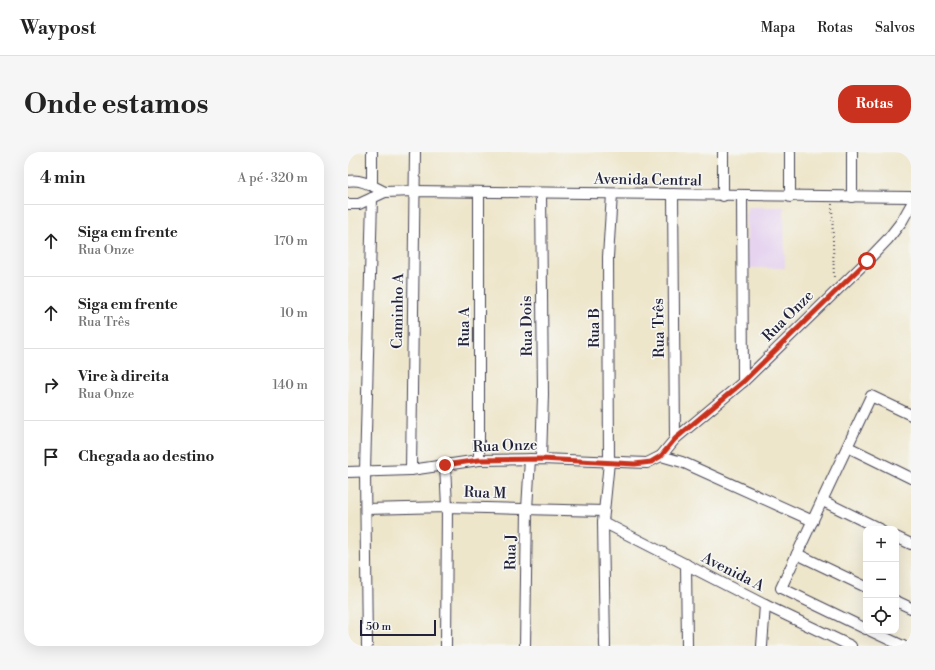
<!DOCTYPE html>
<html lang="pt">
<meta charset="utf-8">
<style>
body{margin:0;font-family:"Libre Bodoni",serif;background:#f6f6f6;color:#222}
.controls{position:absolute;right:12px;bottom:12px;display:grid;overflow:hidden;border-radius:8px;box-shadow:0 4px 16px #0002}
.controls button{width:36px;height:36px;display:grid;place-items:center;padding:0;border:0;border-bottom:1px solid #e0e0e0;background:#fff;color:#222;font:20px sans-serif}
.scale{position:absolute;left:12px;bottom:10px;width:76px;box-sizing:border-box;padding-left:4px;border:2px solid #22223b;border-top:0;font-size:11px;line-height:14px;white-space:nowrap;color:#22223b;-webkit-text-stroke:3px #f6f6f2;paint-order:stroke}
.stop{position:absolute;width:12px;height:12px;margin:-9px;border:3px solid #c8321e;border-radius:50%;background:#fff}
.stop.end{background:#c8321e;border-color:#fff;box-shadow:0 1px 4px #0008}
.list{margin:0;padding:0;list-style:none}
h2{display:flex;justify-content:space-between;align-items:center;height:52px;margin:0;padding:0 16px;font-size:17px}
h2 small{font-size:13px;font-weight:400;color:#767676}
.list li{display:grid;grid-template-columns:26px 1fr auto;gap:12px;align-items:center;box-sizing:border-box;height:72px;padding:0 16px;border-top:1px solid #e0e0e0}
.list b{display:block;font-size:15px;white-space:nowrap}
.list p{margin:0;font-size:13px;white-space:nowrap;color:#767676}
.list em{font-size:13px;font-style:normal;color:#767676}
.icon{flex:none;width:22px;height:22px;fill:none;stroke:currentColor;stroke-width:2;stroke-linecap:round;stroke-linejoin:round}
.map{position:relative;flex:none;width:563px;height:494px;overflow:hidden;border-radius:16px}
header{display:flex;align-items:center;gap:24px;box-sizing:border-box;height:56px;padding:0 20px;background:#fff;border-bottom:1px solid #e0e0e0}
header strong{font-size:19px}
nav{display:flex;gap:22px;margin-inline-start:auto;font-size:14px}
.intro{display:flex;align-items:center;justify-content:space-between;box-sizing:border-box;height:96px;padding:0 24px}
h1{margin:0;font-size:28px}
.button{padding:10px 18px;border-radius:16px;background:#c8321e;color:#fff;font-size:14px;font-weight:700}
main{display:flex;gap:24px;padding:0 24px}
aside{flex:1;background:#fff;border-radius:16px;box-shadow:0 4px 16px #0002}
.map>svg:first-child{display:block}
.built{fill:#e6d3f0}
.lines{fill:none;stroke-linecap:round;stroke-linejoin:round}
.minor-casing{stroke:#413f51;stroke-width:12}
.path{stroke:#413f51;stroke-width:2;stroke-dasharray:1 3;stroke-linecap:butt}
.minor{stroke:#fff;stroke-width:10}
.route{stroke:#c8321e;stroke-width:5}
.labels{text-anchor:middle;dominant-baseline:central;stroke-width:3.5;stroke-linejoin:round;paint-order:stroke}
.street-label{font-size:15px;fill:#22223b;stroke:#f6f6f2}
</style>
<header>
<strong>Waypost</strong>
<nav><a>Mapa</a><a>Rotas</a><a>Salvos</a></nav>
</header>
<div class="intro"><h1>Onde estamos</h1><a class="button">Rotas</a></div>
<main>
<aside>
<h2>4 min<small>A pé · 320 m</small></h2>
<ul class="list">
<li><svg class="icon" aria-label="ahead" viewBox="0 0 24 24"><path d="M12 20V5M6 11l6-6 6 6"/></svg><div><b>Siga em frente</b><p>Rua Onze</p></div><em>170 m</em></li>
<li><svg class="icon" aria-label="ahead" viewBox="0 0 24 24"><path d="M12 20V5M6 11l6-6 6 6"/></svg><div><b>Siga em frente</b><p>Rua Três</p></div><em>10 m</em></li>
<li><svg class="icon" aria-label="right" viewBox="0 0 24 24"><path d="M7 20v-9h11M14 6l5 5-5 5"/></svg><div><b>Vire à direita</b><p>Rua Onze</p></div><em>140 m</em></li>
<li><svg class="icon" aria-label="arrive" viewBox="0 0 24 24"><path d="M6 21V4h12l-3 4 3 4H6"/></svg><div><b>Chegada ao destino</b></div></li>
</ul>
</aside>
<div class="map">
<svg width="563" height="494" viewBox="0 0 563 494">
<rect width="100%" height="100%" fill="#f6f6f2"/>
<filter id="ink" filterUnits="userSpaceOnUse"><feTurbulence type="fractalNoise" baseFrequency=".025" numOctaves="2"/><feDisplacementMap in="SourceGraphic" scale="8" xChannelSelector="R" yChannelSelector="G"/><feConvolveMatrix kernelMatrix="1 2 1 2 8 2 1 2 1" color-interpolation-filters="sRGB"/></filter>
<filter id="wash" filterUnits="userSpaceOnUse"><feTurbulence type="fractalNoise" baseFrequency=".012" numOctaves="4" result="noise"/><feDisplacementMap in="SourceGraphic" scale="16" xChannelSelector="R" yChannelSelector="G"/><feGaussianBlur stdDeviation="0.9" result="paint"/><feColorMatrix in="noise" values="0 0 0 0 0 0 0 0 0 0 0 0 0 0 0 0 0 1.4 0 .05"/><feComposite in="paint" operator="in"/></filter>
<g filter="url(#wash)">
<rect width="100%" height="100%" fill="#eee6cb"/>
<polygon class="built" points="399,55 436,55 437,116 399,116"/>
</g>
<g filter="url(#ink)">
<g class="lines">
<defs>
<g id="minor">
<path d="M0,29C13,26 26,35 37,40"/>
<polyline points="24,34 24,0"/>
<polyline points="375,44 375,0"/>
<polyline points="394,44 395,230"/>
<polyline points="442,45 442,0"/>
<polyline points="504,45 504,0"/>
<polyline points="0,52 11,52 37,40 66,39 563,45"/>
<polyline points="327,287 395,230 519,109 540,87 554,69 563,53"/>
<polyline points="500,295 563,326"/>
<polyline points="313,304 334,310 465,369"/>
<polyline points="193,307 195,242 193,42"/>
<polyline points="131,308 131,41"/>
<polyline points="97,313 99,355 98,494"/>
<polyline points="63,318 67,0"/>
<polyline points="0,320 63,318 131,308 193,307 299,311 313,304 327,287 325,42"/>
<polyline points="475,349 532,377"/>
<polyline points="18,357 99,355 256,359"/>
<polyline points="255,370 417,453 503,494"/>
<polyline points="548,385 563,392"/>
<polyline points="449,402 518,435"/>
<polyline points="338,412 339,494"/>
<polyline points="548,449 563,456"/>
<polyline points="518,477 433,436 523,244 563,263"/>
<polyline points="523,479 555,494"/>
<polyline points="19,494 17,320 24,46"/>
<polyline points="177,494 179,357 182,307"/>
<polyline points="257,494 255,370 261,310 260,105 264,42"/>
<polyline points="414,494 417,453"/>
</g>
</defs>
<use href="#minor" class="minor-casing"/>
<polyline class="path" points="484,52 486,128"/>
<use href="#minor" class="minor"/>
</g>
</g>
<g class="lines" filter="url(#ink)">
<polyline class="route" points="97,313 131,308 193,307 287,312 303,310 313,304 327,287 395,230 519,109"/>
</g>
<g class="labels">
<g class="street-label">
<text transform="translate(300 28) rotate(1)">Avenida Central</text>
<text transform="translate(50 159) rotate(-89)">Caminho A</text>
<text transform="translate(440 164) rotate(-45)">Rua Onze</text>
<text transform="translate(179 174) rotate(-91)">Rua Dois</text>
<text transform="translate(116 175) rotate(-90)">Rua A</text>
<text transform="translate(246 176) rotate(-90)">Rua B</text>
<text transform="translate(311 176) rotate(-91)">Rua Três</text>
<text transform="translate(157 294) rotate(-2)">Rua Onze</text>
<text transform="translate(137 341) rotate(2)">Rua M</text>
<text transform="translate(163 400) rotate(-89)">Rua J</text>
<text transform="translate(385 420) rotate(27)">Avenida A</text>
</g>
</g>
</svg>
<div class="controls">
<button>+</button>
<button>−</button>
<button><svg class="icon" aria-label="locate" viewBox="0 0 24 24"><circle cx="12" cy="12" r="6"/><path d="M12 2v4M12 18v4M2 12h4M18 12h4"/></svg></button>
</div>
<div class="scale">50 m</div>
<div class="stop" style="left:519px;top:109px"></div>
<div class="stop end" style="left:97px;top:313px"></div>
</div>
</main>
